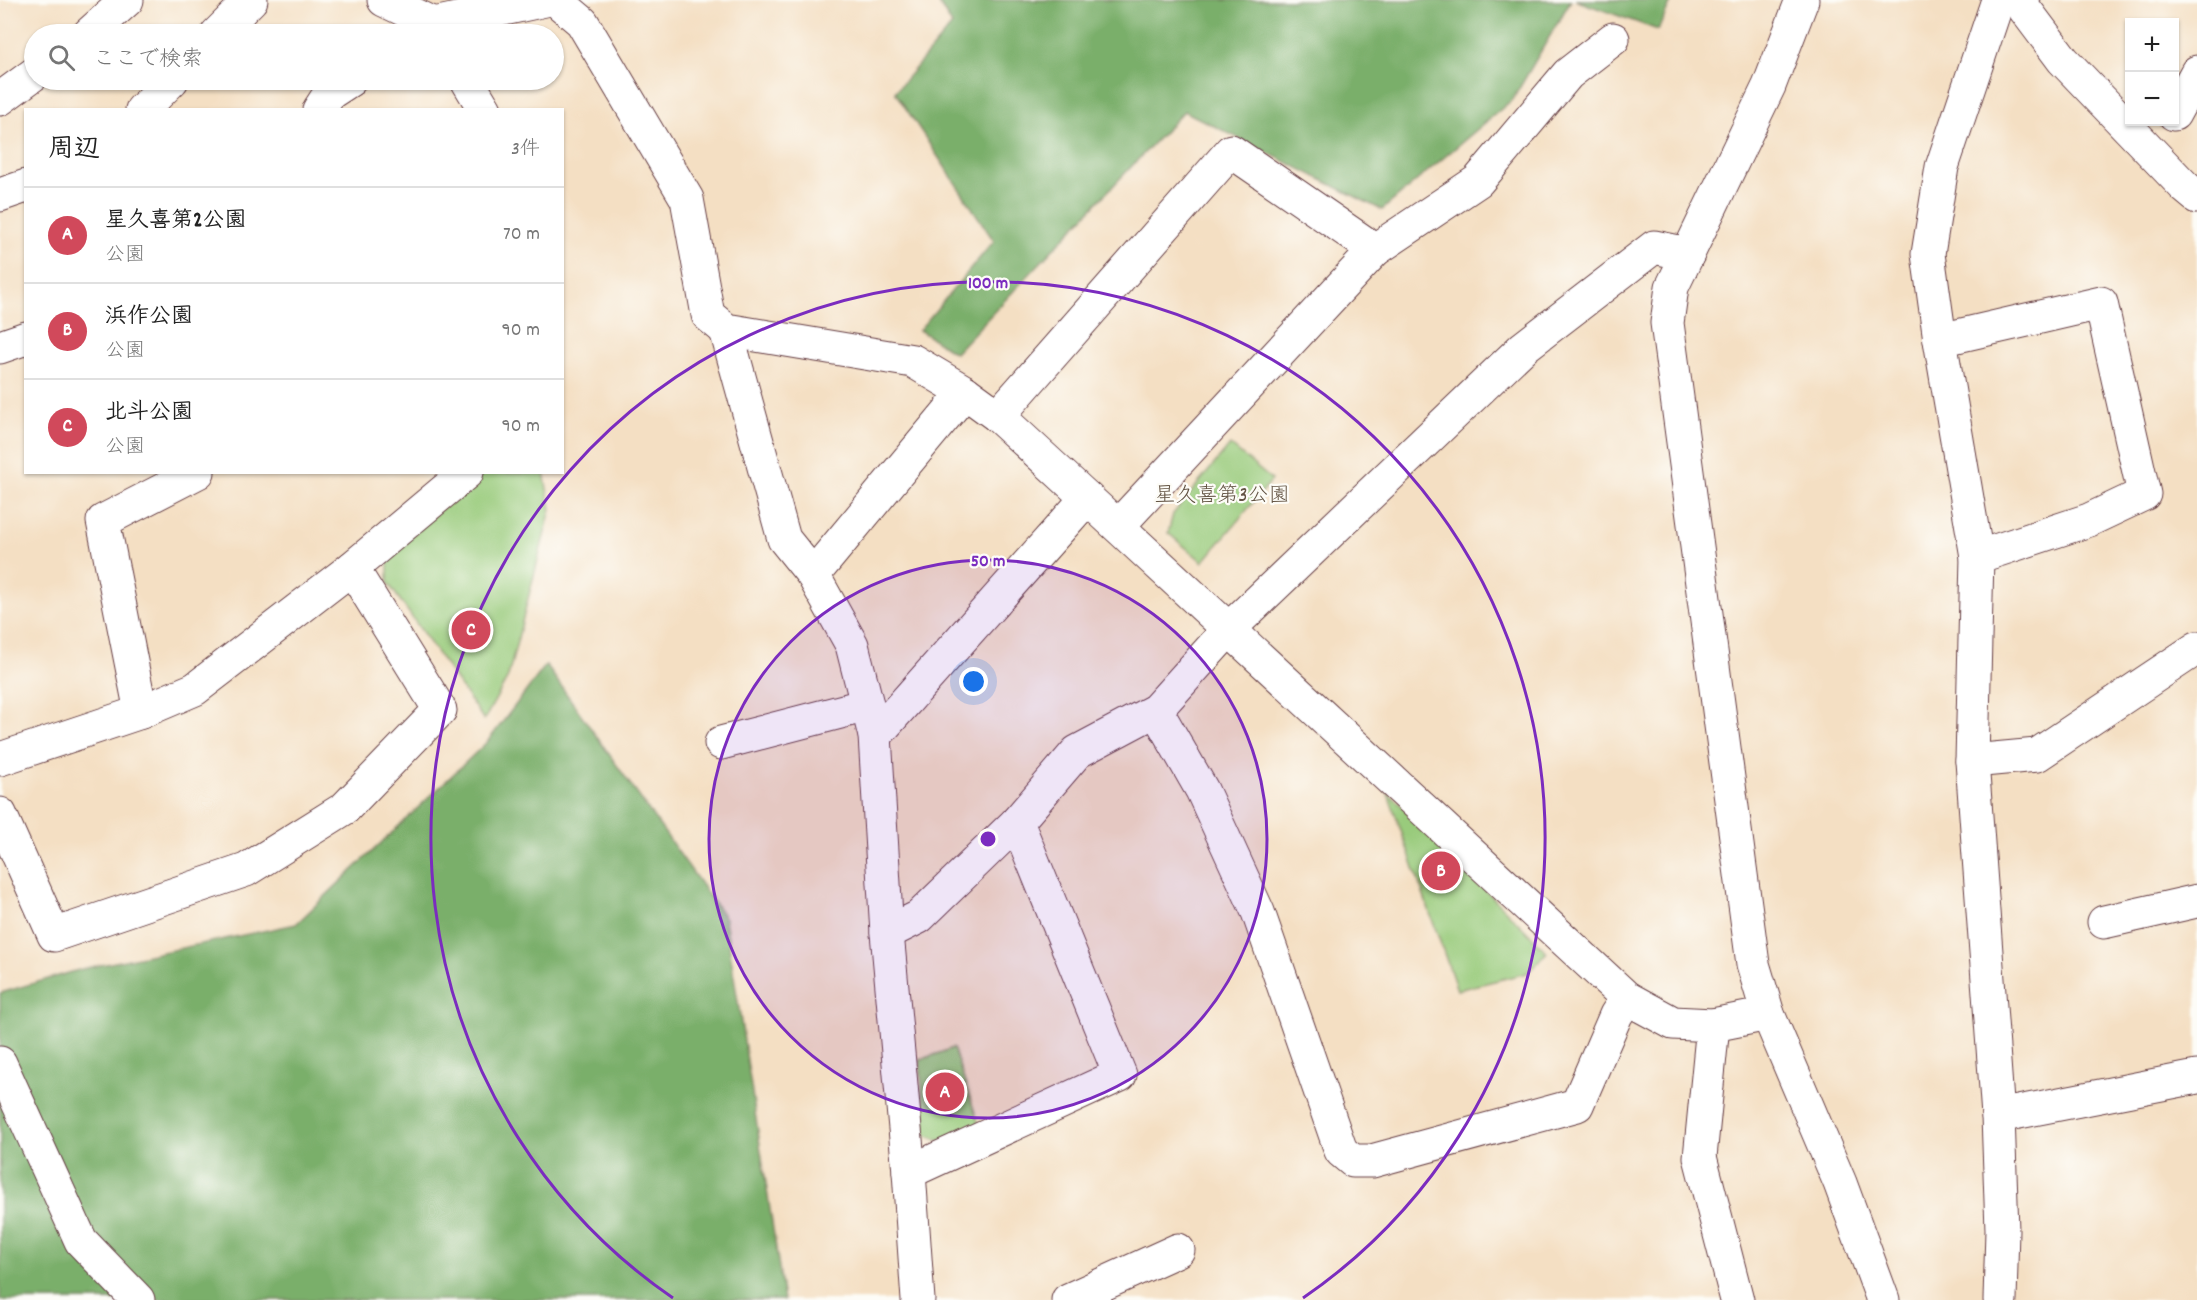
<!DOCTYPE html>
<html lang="ja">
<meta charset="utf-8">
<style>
body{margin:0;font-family:Dekko,"Klee One",sans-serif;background:#f6f6f6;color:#222}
.controls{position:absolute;right:18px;top:18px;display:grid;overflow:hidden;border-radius:0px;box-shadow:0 2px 4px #0004}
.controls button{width:54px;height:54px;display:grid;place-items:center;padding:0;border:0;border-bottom:2px solid #e0e0e0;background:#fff;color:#222;font:30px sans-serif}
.you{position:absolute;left:974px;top:682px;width:21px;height:21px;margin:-15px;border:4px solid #fff;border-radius:50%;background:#1a73e8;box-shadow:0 0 0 9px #1a73e833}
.badge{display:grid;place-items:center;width:39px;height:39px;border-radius:50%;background:#d1495b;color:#fff;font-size:20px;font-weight:700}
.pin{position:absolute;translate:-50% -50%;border:3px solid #fff;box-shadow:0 2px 6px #0006}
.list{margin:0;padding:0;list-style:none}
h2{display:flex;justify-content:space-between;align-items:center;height:78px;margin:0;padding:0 24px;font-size:26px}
h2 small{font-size:20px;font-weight:400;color:#767676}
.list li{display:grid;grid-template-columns:39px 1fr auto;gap:18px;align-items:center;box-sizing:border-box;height:96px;padding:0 24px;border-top:2px solid #e0e0e0}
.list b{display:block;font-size:22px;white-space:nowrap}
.list p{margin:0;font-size:20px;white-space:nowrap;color:#767676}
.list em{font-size:20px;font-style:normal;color:#767676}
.icon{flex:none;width:33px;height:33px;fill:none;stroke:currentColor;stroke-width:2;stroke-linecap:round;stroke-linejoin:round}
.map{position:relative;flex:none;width:2197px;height:1300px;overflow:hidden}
.search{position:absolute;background:#fff;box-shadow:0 2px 4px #0004;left:24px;top:24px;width:540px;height:66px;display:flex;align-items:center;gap:15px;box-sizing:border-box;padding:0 21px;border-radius:33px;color:#767676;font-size:22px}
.panel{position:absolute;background:#fff;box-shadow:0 2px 4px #0004;left:24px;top:108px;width:540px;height:366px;border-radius:0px}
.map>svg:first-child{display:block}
.green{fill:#99cb7b;stroke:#727553;stroke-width:1.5}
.forest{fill:#7aaf6b;stroke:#62674b;stroke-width:1.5}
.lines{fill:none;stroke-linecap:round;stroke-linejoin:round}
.minor-casing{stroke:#643c42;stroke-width:35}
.minor{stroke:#fff;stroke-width:33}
.ring{fill:none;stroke:#7b2cbf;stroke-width:3}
.labels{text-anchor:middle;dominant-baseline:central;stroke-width:4.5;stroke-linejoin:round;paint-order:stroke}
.park-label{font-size:21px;fill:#625343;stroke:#fdfcf7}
.centre{fill:#7b2cbf;stroke:#fdfcf7;stroke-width:3}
.ring-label{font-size:18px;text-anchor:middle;font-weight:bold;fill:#7b2cbf;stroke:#fdfcf7;stroke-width:4.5;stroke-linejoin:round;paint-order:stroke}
</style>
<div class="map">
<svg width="2197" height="1300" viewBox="0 0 2197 1300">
<rect width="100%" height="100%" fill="#fdfcf7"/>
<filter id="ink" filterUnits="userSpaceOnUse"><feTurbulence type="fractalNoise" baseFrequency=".0167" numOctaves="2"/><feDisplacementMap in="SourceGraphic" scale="12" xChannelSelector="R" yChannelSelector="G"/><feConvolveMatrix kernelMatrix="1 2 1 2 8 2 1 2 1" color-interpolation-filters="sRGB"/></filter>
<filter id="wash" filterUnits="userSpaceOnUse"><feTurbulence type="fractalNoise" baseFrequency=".008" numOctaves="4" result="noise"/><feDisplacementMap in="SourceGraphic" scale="24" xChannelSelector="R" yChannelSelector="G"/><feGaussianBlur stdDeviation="1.35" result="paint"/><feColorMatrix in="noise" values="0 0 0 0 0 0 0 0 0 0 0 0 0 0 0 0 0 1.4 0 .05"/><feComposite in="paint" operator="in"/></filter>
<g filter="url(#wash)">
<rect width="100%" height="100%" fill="#f4dfc3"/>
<g class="green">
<polygon points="1230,445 1272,480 1203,562 1168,533 1173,514"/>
<polygon points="483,473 544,473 551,509 508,677 484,720 388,583 388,554"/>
<polygon points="1387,791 1547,952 1527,973 1457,990"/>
<polygon points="953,1048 979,1124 940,1141 925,1135 920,1060"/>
</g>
<g class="forest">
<polygon points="937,0 1571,0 1513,99 1382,210 1184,111 955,353 919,330 994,241 895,92 952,25"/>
<polygon points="1575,0 1672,0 1658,30"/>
<polygon points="546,665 725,918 784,1300 0,1300 0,993 82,969 296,924 488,741"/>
</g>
</g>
<g filter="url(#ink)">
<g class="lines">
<defs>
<g id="minor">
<polyline points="384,0 434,24 440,34"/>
<polyline points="556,0 582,22 687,199 708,315 726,330 913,361 965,392 998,416 1087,498 1627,998 1673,1023 1713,1025 1768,1014"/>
<polyline points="1802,0 1769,86 1672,287 1667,323 1753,964 1768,1014 1840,1183 1883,1300"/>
<polyline points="1998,0 1942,167 1928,254 1940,340 1977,557 1972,761 1998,1116 2002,1230 2000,1300"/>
<polyline points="2018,0 2063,60 2185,187 2197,197"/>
<polyline points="89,34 127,0"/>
<polyline points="217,34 251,0"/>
<polyline points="418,34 434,24 545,0"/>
<polyline points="467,80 485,110"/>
<polyline points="0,99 34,74"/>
<polyline points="142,110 172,80"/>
<polyline points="319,110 330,93 350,80"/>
<polyline points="2174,114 2197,72"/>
<polyline points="0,195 26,186"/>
<polyline points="726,330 784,539 813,575 852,645 875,736 887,933 909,1172 918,1300"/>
<polyline points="1940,340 2101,303 2144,494 2089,520 1977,557"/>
<polyline points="0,347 26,338"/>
<polyline points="998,416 1231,151 1375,250"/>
<polyline points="1118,526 1375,250 1478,181 1568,74 1613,39"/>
<polyline points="813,575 965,392"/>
<polyline points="1156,710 1202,790 1258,912 1341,1151 1353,1161 1372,1161 1577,1105 1616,1015 1627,998"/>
<polyline points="141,712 103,521 198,472"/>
<polyline points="875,736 1087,498"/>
<polyline points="721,743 867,705"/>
<polyline points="0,759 141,712 195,689 352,568 467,472"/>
<polyline points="1972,761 2037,755 2197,648"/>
<polyline points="0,814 54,935 246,870 345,808 440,710 352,568"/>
<polyline points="2104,922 2197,901"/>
<polyline points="887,933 919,917 1017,822 1077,752 1156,710 1229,629 1524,347 1654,247 1688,254"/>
<polyline points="1713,1025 1700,1157 1737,1300"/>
<polyline points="0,1063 81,1241 138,1300"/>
<polyline points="1998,1116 2197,1077"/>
<polyline points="909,1172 1120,1075 1017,822"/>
<polyline points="1068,1300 1178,1250"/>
</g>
</defs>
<use href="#minor" class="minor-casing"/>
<use href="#minor" class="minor"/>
</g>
</g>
<circle cx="988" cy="839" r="279" fill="#7b2cbf" fill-opacity=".12"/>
<g class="ring">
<circle cx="988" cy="839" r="279"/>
<path d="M673 1298A557 557 0 1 1 1303 1298"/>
</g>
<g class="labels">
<g class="park-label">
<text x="1222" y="497">星久喜第3公園</text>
</g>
</g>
<circle cx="988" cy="839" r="9" class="centre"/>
<g class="ring-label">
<text x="988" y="288">100 m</text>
<text x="988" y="566">50 m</text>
</g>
</svg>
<div class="controls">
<button>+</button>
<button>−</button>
</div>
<div class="you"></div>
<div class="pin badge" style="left:945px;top:1092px">A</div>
<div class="pin badge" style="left:1441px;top:871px">B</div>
<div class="pin badge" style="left:471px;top:630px">C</div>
<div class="search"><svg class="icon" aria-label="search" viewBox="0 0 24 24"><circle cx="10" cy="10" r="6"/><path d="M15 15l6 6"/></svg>ここで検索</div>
<section class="panel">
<h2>周辺<small>3件</small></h2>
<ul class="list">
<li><span class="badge">A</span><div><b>星久喜第2公園</b><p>公園</p></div><em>70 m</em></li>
<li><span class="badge">B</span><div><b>浜作公園</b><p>公園</p></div><em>90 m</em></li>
<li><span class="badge">C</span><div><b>北斗公園</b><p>公園</p></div><em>90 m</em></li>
</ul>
</section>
</div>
